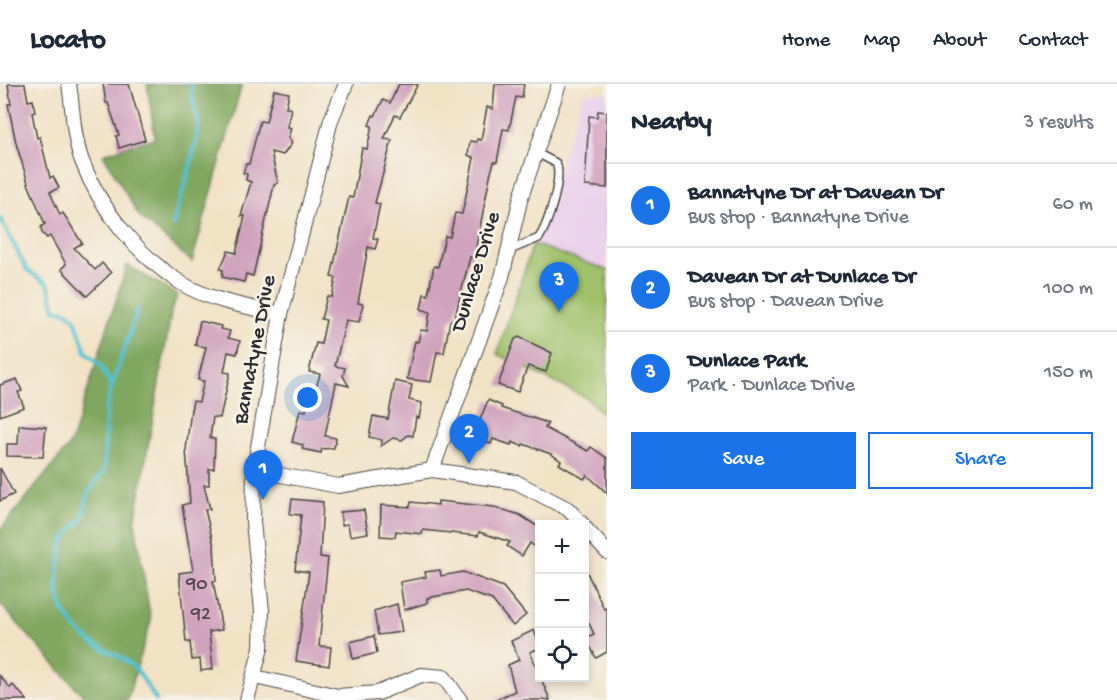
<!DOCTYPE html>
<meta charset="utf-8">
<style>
body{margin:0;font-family:"Gochi Hand",sans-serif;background:#f6f6f7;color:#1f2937}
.controls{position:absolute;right:18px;bottom:18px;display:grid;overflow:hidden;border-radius:0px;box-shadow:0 3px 9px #0003}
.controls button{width:54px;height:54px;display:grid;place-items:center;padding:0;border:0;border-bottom:2px solid #e0e1e3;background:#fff;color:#1f2937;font:30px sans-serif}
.you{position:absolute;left:308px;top:314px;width:21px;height:21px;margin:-15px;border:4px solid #fff;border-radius:50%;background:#1a73e8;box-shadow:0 0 0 9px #1a73e833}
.badge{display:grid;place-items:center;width:39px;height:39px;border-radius:50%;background:#1a73e8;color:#fff;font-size:20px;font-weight:700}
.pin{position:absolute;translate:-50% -50px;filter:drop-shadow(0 2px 3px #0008)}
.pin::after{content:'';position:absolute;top:32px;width:21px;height:18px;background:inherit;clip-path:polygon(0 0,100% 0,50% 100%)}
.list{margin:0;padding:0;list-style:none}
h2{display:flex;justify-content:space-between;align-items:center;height:78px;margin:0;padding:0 24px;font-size:26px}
h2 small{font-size:20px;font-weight:400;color:#747a83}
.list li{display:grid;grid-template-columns:39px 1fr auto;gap:18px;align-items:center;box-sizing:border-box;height:84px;padding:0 24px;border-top:2px solid #e0e1e3}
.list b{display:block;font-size:22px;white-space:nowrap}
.list p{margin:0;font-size:20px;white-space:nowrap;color:#747a83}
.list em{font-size:20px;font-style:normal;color:#747a83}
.actions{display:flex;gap:12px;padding:18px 24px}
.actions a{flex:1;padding:14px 0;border:2px solid #1a73e8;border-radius:0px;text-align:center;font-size:21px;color:#1a73e8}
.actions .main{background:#1a73e8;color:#fff}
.icon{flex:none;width:33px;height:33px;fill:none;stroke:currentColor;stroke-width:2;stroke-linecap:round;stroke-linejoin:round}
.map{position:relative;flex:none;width:607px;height:616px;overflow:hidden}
header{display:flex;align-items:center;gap:36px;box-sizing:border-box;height:84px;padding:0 30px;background:#fff;border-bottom:2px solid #e0e1e3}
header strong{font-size:28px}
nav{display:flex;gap:33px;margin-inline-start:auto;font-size:21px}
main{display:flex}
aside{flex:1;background:#fff}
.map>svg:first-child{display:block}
.built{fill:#ebd1ec}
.green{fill:#9fc16a;stroke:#65764a;stroke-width:1.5}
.forest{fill:#7fa75e;stroke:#556944;stroke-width:1.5}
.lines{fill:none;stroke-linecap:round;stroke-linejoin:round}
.stream{stroke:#55c1cf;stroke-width:4}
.building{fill:#cfa3be}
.lane-casing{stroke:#494642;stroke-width:10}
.street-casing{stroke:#494642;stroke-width:16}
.lane{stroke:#fff;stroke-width:7}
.street{stroke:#fff;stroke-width:14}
.labels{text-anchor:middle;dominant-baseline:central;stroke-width:5;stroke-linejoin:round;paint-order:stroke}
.number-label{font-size:20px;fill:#544950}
.street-label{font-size:22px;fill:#2b2b2b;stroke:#f7f3e8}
</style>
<header>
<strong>Locato</strong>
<nav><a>Home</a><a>Map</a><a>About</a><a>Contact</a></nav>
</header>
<main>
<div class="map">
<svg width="607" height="616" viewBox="0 0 607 616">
<rect width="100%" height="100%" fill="#f7f3e8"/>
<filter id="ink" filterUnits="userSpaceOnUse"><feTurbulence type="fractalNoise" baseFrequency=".0167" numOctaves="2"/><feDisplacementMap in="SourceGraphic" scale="12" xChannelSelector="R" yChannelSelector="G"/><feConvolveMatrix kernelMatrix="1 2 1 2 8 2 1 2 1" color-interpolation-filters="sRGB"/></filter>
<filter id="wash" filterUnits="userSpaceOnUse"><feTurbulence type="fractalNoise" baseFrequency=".008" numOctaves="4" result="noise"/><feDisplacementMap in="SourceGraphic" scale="24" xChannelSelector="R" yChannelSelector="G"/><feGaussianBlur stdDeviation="1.35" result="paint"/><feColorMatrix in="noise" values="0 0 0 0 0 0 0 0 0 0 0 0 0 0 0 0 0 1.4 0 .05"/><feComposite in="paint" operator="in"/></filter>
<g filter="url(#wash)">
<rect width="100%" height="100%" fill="#f1e2c6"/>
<polygon class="built" points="607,8 607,186 533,160 583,10"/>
<polygon class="green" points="533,160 607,186 607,334 587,314 497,270"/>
<g class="forest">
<polygon points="147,0 242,0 192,178 139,132 103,70 155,54"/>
<polygon points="127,181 178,211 172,224 135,438 151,537 127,616 87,616 0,520 0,446 71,359"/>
</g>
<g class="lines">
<g class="stream">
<polyline points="0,134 27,186 48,200 55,225 68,228 75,235 86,268 101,282 111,301"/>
<path d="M173,141C181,108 195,76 198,41C199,26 189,18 192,0"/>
<polyline points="138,225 111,304 106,327 104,387 88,409 82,436 69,448 62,462 57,502 63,527 77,546 92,559 124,575 138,587 156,616"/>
</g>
</g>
<g id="blocks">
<g class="building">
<polygon points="8,0 25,0 28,17 33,16 35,28 32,29 37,54 40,53 50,94 53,92 59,104 50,108 60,131 63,129 82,159 74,164 95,186 102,179 111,189 87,212 61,185 66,180 50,152 47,154 42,149 41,143 45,140 29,102 16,59 8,20 11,20"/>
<polygon points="103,0 129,0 145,56 119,64 116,52 119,51 108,19 106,19"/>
<polygon points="399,0 418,0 400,33 395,31 384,55 392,56 375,119 380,120 373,154 378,155 375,165 368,163 358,219 363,220 359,238 346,236 335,282 345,284 343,292 349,302 336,299 325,352 336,354 334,364 322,365 321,369 302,365 303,361 292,358 300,326 306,327 310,307 315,308 320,290 309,288 316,259 321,260 326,236 321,235 327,212 332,213 336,194 331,193 349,113 353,114 360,75 362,64 367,65 372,42 369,41 373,31 375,32 383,16 390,19"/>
<polygon points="495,0 524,0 522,14 516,13 509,46 503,45 497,78 494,78 490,92 474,174 470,173 455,233 450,237 444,269 437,268 431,298 407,295 415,257 418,258 421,246 427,247 430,228 421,225 424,210 428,211 434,182 438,183 445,152 450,153 455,129 462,130 474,74 468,71 470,57 477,58 477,55 481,56 487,23 493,25"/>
<polygon points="274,6 289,9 286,23 291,25 287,43 291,44 288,54 292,59 283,71 271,68 278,99 274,101 253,192 246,190 244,198 222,193 223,186 220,185 228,167 236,169 245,132 241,132 251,98 246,96 247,90 243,89 246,80 249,80 260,37 266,38"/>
<polygon points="598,27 607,28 607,104 585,102 589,32 597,33"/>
<polygon points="200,237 221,242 220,245 230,247 228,254 240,257 237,270 228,268 224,288 230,289 220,334 213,333 210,354 215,355 214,385 209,385 209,401 204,401 210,425 205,426 214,462 216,497 213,497 222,546 209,548 213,585 201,587 200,575 192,576 190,558 186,558 179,489 193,487 182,421 190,419 186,366 191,326 193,317 199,318 204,297 198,296 206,263 195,261"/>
<polygon points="519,253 552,269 546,288 528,282 518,308 498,301 515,255"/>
<polygon points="17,295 22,307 18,308 24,323 0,332 0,301"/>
<polygon points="395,297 412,301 409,316 422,319 419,334 416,333 413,352 408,351 402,356 393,354 381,362 382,356 369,353 373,332 388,335"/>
<polygon points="488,316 502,322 501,324 548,339 545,344 588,367 591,363 607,374 607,409 587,391 584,395 559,380 561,377 551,370 523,360 522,362 512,358 511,361 493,355 491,360 473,353"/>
<polygon points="19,341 46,343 43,373 7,372 7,360 18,360"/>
<polygon points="0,384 14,410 0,417"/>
<polygon points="292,415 323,418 320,473 328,474 319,562 331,563 329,582 296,577 309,488 295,486 301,431 290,430"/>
<polygon points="438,417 494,423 520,431 540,444 540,466 530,459 522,472 507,462 510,458 479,448 478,452 423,446 422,450 396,447 395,453 380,452 381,421 410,423 411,418 438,421"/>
<polygon points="364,426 368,449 350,452 348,440 342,441 340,428"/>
<polygon points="585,484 604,525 607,524 607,568 596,574 586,554 594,550 585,531"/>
<polygon points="440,486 441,492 463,488 503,503 526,531 513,542 492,516 466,507 427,514 427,519 404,526 400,498 426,493 425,488"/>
<polygon points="397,520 402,548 378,551 374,527"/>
<polygon points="534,546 540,564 530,568 550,616 494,616 515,607 508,581 519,576 511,557"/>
<polygon points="374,552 377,569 353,575 350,558"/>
<polygon points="0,592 10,604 13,601 27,616 0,616"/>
</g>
</g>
</g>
<g filter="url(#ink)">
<use href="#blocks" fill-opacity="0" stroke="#494642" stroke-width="1.5"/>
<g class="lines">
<defs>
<path id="lane" d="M510,166L539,154C548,140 563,94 556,79L535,68"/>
<g id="street">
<path d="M69,0C73,24 73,54 82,77C100,125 137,171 181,199C210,217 248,223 281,230"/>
<polyline points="254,386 338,402 432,386 516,398 568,425 582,440"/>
<polyline points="432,386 502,193 521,113 559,0"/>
<polyline points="584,443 607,468"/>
<polyline points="255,593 338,612 378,609 421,591 444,593 460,616"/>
<polyline points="247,616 261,564 262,527 253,438 254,386 281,230 331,36 346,0"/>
</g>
</defs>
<use href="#lane" class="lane-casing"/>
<use href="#street" class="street-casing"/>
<use href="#lane" class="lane"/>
<use href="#street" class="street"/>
</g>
</g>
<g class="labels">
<g class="number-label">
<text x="197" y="501">90</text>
<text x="201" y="531">92</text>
</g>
<g class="street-label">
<text transform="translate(477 188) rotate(-73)">Dunlace Drive</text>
<text transform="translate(256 266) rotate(-79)">Bannatyne Drive</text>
</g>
</g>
</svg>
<div class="controls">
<button>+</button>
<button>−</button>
<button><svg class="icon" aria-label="locate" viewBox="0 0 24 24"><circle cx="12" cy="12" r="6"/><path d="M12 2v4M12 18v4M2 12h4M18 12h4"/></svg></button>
</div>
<div class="you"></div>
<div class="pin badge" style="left:263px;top:416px">1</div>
<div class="pin badge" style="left:469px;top:380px">2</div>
<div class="pin badge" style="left:559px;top:228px">3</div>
</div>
<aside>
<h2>Nearby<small>3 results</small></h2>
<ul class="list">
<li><span class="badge">1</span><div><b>Bannatyne Dr at Davean Dr</b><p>Bus stop · Bannatyne Drive</p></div><em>60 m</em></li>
<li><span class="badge">2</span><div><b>Davean Dr at Dunlace Dr</b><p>Bus stop · Davean Drive</p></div><em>100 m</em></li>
<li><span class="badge">3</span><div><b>Dunlace Park</b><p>Park · Dunlace Drive</p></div><em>150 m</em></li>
</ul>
<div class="actions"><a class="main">Save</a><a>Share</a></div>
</aside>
</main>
